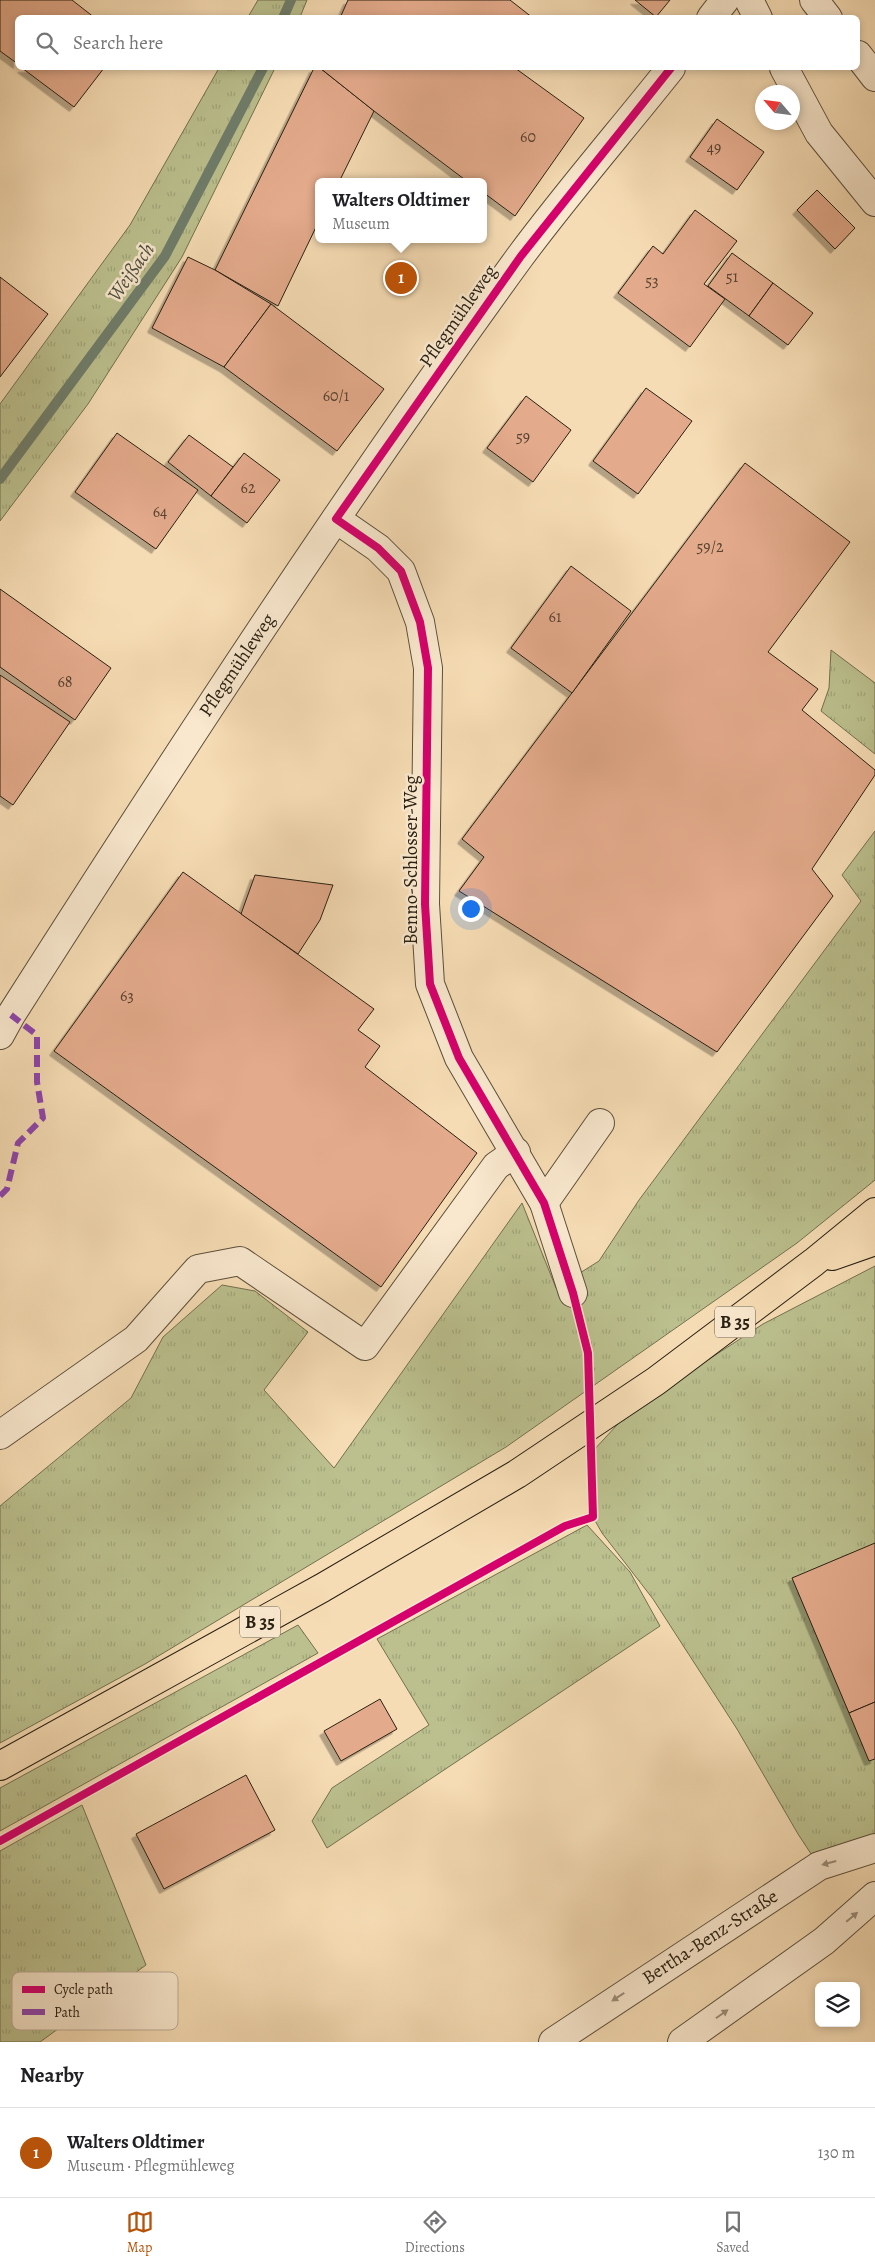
<!DOCTYPE html>
<meta charset="utf-8">
<style>
body{margin:0;font-family:Alegreya,serif;background:#f2f2f2;color:#202124}
.controls{position:absolute;right:15px;bottom:15px;display:grid;overflow:hidden;border-radius:8px;box-shadow:0 2px 8px #0003}
.controls button{width:45px;height:45px;display:grid;place-items:center;padding:0;border:0;border-bottom:1px solid #e0e0e0;background:#fff;color:#202124;font:25px sans-serif}
.compass{position:absolute;left:755px;top:85px;width:45px;height:45px;border-radius:50%;background:#fff;box-shadow:0 2px 8px #0003;rotate:298deg}
.you{position:absolute;left:470px;top:908px;width:18px;height:18px;margin:-12px;border:4px solid #fff;border-radius:50%;background:#1a73e8;box-shadow:0 0 0 8px #1a73e833}
.badge{display:grid;place-items:center;width:32px;height:32px;border-radius:50%;background:#b45309;color:#fff;font-size:16px;font-weight:700}
.pin{position:absolute;translate:-50% -50%;border:2px solid #fff;box-shadow:0 1px 5px #0006}
.popup{position:absolute;left:315px;top:178px;width:172px;height:65px;box-sizing:border-box;display:grid;place-content:center;border-radius:8px;background:#fff;filter:drop-shadow(0 1px 4px #0005);font-size:16px;white-space:nowrap;color:#757577}
.popup b{font-size:19px;color:#202124}
.popup::after{content:'';position:absolute;left:50%;top:100%;margin-left:-10px;border:10px solid transparent;border-top-color:#fff}
.list{margin:0;padding:0;list-style:none}
h2{display:flex;justify-content:space-between;align-items:center;height:65px;margin:0;padding:0 20px;font-size:21px}
h2 small{font-size:16px;font-weight:400;color:#757577}
.list li{display:grid;grid-template-columns:32px 1fr auto;gap:15px;align-items:center;box-sizing:border-box;height:90px;padding:0 20px;border-top:1px solid #e0e0e0}
.list b{display:block;font-size:19px;white-space:nowrap}
.list p{margin:0;font-size:16px;white-space:nowrap;color:#757577}
.list em{font-size:16px;font-style:normal;color:#757577}
.icon{flex:none;width:28px;height:28px;fill:none;stroke:currentColor;stroke-width:2;stroke-linecap:round;stroke-linejoin:round}
.map{position:relative;flex:none;width:875px;height:2042px;overflow:hidden}
.search{position:absolute;background:#fff;box-shadow:0 2px 8px #0003;left:15px;right:15px;top:15px;height:55px;display:flex;align-items:center;gap:12px;box-sizing:border-box;padding:0 18px;border-radius:8px;color:#757577;font-size:19px}
.sheet{height:155px;background:#fff}
nav{display:flex;justify-content:space-around;align-items:center;box-sizing:border-box;height:70px;border-top:1px solid #e0e0e0;background:#fff;font-size:14px;color:#757577}
nav a{display:grid;justify-items:center;gap:2px}
nav .on{color:#b45309}
.map>svg:first-child{display:block}
.grass{fill:url(#grass-tufts);stroke:#727050}
.lines{fill:none;stroke-linecap:round;stroke-linejoin:round}
.stream{stroke:#6f7e6c;stroke-width:10}
.building{fill:#e3aa8b;stroke:#292013;filter:url(#shadow)}
.minor-casing{stroke:#5c4f3b;stroke-width:30}
.major-casing{stroke:#292013;stroke-width:30}
.minor{stroke:#f9e8ce;stroke-width:28}
.major{stroke:#f6dcb4;stroke-width:28}
.quiet{stroke:#8e44ad;stroke-width:6;stroke-dasharray:12 6;stroke-linecap:butt}
.cycleway-casing{stroke:#f9e8ce;stroke-width:11}
.cycleway{stroke:#d6006c;stroke-width:8}
.oneway{fill:#9b8e7a}
.labels{text-anchor:middle;dominant-baseline:central;stroke-width:5;stroke-linejoin:round;paint-order:stroke}
.number-label{font-size:16px;fill:#584231}
.shield{fill:#f9e8ce;stroke:#675c4b;stroke-width:1}
.shield-label{font-size:18px;font-weight:bold;fill:#292013}
.street-label{font-size:19px;fill:#292013;stroke:#f9e8ce}
.water-label{font-size:20px;font-style:italic;fill:#4c4f40;stroke:#f9e8ce}
.key{fill:#f9e8ce;stroke:#bbac96;stroke-width:1}
.key-label{font-size:14px;fill:#292013}
</style>
<div class="map">
<svg width="875" height="2042" viewBox="0 0 875 2042">
<defs>
<pattern id="grass-tufts" width="24" height="20" patternUnits="userSpaceOnUse" patternTransform="scale(1.25)"><rect width="24" height="20" fill="#bbc08e"/><path d="M3 7l-1-3M5 7V3M7 7l1-3M15 17l-1-3M17 17v-4M19 17l1-3" fill="none" stroke="#a1a57a"/></pattern>
<filter id="shadow"><feDropShadow dx="-4.5" dy="4.5" stdDeviation="0" flood-color="#0004"/></filter>
</defs>
<rect width="100%" height="100%" fill="#f6dcb4"/>
<filter id="stains"><feTurbulence type="fractalNoise" baseFrequency=".004" numOctaves="4"/><feColorMatrix values="0 0 0 0 .2 0 0 0 0 .09 0 0 0 0 .02 0 0 0 .5 -.17"/></filter>
<radialGradient id="worn" r=".72"><stop offset=".6" stop-color="#630" stop-opacity="0"/><stop offset="1" stop-color="#630" stop-opacity=".3"/></radialGradient>
<g class="grass">
<polygon points="258,0 307,0 300,17 248,17"/>
<polygon points="219,68 275,68 182,257 88,404 0,521 0,404 130,225"/>
<polygon points="831,650 875,683 875,754 821,711 829,688"/>
<polygon points="875,831 875,1180 797,1243 506,1447 145,1664 0,1743 0,1506 131,1398 163,1337 222,1285 255,1291 308,1332 264,1390 334,1468 522,1203 556,1288 599,1261 639,1200 861,901 842,875"/>
<polygon points="875,1266 875,1848 819,1866 798,1834 737,1729 653,1599 602,1533 593,1517 592,1452 631,1410 763,1324"/>
<polygon points="587,1525 630,1572 660,1626 327,1848 312,1821 332,1788 429,1725 377,1639"/>
<polygon points="298,1625 318,1653 0,1831 0,1788"/>
<polygon points="82,1805 146,1965 40,2042 0,2042 0,1851"/>
</g>
<g class="lines">
<g class="stream">
<polyline points="283,18 291,0"/>
<polyline points="0,479 165,256 263,68"/>
</g>
</g>
<g class="building">
<polygon points="0,0 72,0 95,18 18,18 18,64 0,51"/>
<polygon points="348,0 510,0 533,18 340,18"/>
<polygon points="635,0 670,0 656,17"/>
<polygon points="22,68 104,68 74,107"/>
<polygon points="314,68 320,68 374,111 339,182 318,182 318,223 278,306 215,270"/>
<polygon points="320,68 515,68 584,118 515,216 484,193 484,182 468,182 374,111"/>
<polygon points="717,119 764,152 737,190 690,157"/>
<polygon points="817,190 855,228 835,249 797,210"/>
<polygon points="695,210 737,241 704,284 725,299 690,347 618,293 653,246 663,254"/>
<polygon points="732,253 773,283 749,316 708,286"/>
<polygon points="188,257 215,270 271,304 224,367 152,328"/>
<polygon points="0,277 48,314 0,377"/>
<polygon points="773,283 813,313 788,345 749,316"/>
<polygon points="271,304 384,389 337,451 224,367"/>
<polygon points="646,388 692,421 638,494 593,461"/>
<polygon points="526,396 571,430 533,482 487,448"/>
<polygon points="117,433 198,490 156,549 75,492"/>
<polygon points="189,435 233,467 211,496 168,462"/>
<polygon points="244,453 280,480 247,523 211,496"/>
<polygon points="745,463 850,542 768,652 818,689 802,710 875,770 875,775 812,869 833,896 717,1052 459,891 484,857 462,839"/>
<polygon points="571,566 631,611 572,693 511,648"/>
<polygon points="0,589 111,668 75,720 0,667"/>
<polygon points="0,675 70,722 13,805 0,796"/>
<polygon points="183,872 374,1009 358,1030 380,1046 365,1067 477,1153 381,1287 54,1051"/>
<polygon points="255,875 333,885 320,920 298,954 241,914"/>
<polygon points="875,1543 875,1702 849,1713 792,1578"/>
<polygon points="380,1699 397,1729 341,1761 324,1731"/>
<polygon points="875,1702 875,1759 869,1761 849,1713"/>
<polygon points="246,1775 275,1830 164,1889 136,1834"/>
</g>
<g class="lines">
<defs>
<g id="minor">
<polyline points="749,0 758,18"/>
<polyline points="814,0 828,18"/>
<polyline points="711,18 725,0"/>
<polyline points="858,55 875,77"/>
<polyline points="784,68 819,133 875,202"/>
<polyline points="336,519 378,548 401,571 420,622 428,668 425,904 430,984 459,1058 544,1203 573,1293"/>
<path d="M0,1035L11,1015C174,759 340,504 519,258C567,193 621,131 671,68"/>
<polyline points="544,1203 600,1123"/>
<polyline points="0,1435 136,1339 198,1269 240,1261 365,1346 496,1166 516,1152"/>
<polyline points="553,2042 819,1866 875,1848"/>
<polyline points="682,2042 824,1941 875,1896"/>
</g>
<g id="major">
<polyline points="832,1256 875,1241"/>
<polyline points="0,1766 322,1588 517,1474 656,1381 814,1262 875,1212"/>
</g>
</defs>
<use href="#minor" class="minor-casing"/>
<use href="#major" class="major-casing"/>
<use href="#minor" class="minor"/>
<use href="#major" class="major"/>
<polyline class="quiet" points="0,1196 7,1189 18,1143 43,1118 37,1082 37,1035 11,1015"/>
<defs>
<polyline id="cycleway" points="0,1841 565,1526 593,1517 588,1353 573,1293 544,1203 459,1058 430,984 425,904 428,668 420,622 401,571 378,548 336,519 521,256 671,68"/>
</defs>
<use href="#cycleway" class="cycleway-casing"/>
<use href="#cycleway" class="cycleway"/>
</g>
<defs><path id="oneway-solid" d="M-6-.8H1V-3.2L6.5 0L1 3.2V.8H-6Z" transform="scale(1.25)"/></defs>
<g class="oneway">
<use href="#oneway-solid" transform="translate(829 1863) rotate(165)"/>
<use href="#oneway-solid" transform="translate(852 1917) rotate(-40)"/>
<use href="#oneway-solid" transform="translate(618 1997) rotate(147)"/>
<use href="#oneway-solid" transform="translate(722 2014) rotate(-35)"/>
</g>
<g class="labels">
<g class="number-label">
<text x="528" y="137">60</text>
<text x="714" y="148">49</text>
<text x="732" y="277">51</text>
<text x="652" y="281">53</text>
<text x="336" y="396">60/1</text>
<text x="523" y="437">59</text>
<text x="248" y="488">62</text>
<text x="160" y="512">64</text>
<text x="710" y="547">59/2</text>
<text x="555" y="617">61</text>
<text x="65" y="682">68</text>
<text x="127" y="996">63</text>
</g>
<g class="shield">
<rect x="715" y="1306.5" width="40" height="31" rx="4"/>
<rect x="240" y="1606.5" width="40" height="31" rx="4"/>
</g>
<g class="shield-label">
<text x="735" y="1322">B 35</text>
<text x="260" y="1622">B 35</text>
</g>
<g class="street-label">
<text transform="translate(458 316) rotate(-55)">Pflegmühleweg</text>
<text transform="translate(237 665) rotate(-56)">Pflegmühleweg</text>
<text transform="translate(411 860) rotate(-90)">Benno-Schlosser-Weg</text>
<text transform="translate(710 1937) rotate(-33)">Bertha-Benz-Straße</text>
</g>
<g class="water-label">
<text transform="translate(131 272) rotate(-55)">Weißach</text>
</g>
</g>
<rect x="12" y="1972" width="166" height="58" rx="8" class="key"/>
<rect x="22" y="1986" width="23" height="7" fill="#d6006c"/>
<rect x="22" y="2009" width="23" height="6" fill="#8e44ad"/>
<g class="key-label">
<text x="54" y="1994">Cycle path</text>
<text x="54" y="2017">Path</text>
</g>
<rect width="100%" height="100%" filter="url(#stains)"/>
<rect width="100%" height="100%" fill="url(#worn)"/>
</svg>
<div class="controls">
<button><svg class="icon" aria-label="layers" viewBox="0 0 24 24"><path d="M12 4l9 5-9 5-9-5zM3 14l9 5 9-5"/></svg></button>
</div>
<svg class="compass" viewBox="-18 -18 36 36"><path d="M0-13l5 13h-10z" fill="#e53935"/><path d="M0 13l5-13h-10z" fill="#757577"/></svg>
<div class="you"></div>
<div class="pin badge" style="left:401px;top:278px">1</div>
<div class="popup"><b>Walters Oldtimer</b>Museum</div>
<div class="search"><svg class="icon" aria-label="search" viewBox="0 0 24 24"><circle cx="10" cy="10" r="6"/><path d="M15 15l6 6"/></svg>Search here</div>
</div>
<section class="sheet">
<h2>Nearby<small></small></h2>
<ul class="list">
<li><span class="badge">1</span><div><b>Walters Oldtimer</b><p>Museum · Pflegmühleweg</p></div><em>130 m</em></li>
</ul>
</section>
<nav>
<a class="on"><svg class="icon" aria-label="map" viewBox="0 0 24 24"><path d="M3 6l6-2 6 2 6-2v14l-6 2-6-2-6 2zM9 4v14M15 6v14"/></svg>Map</a>
<a><svg class="icon" aria-label="directions" viewBox="0 0 24 24"><path d="M12 3l9 9-9 9-9-9zM9 14v-3h6M13 9l2 2-2 2"/></svg>Directions</a>
<a><svg class="icon" aria-label="saved" viewBox="0 0 24 24"><path d="M7 4h10v16l-5-4-5 4z"/></svg>Saved</a>
</nav>
